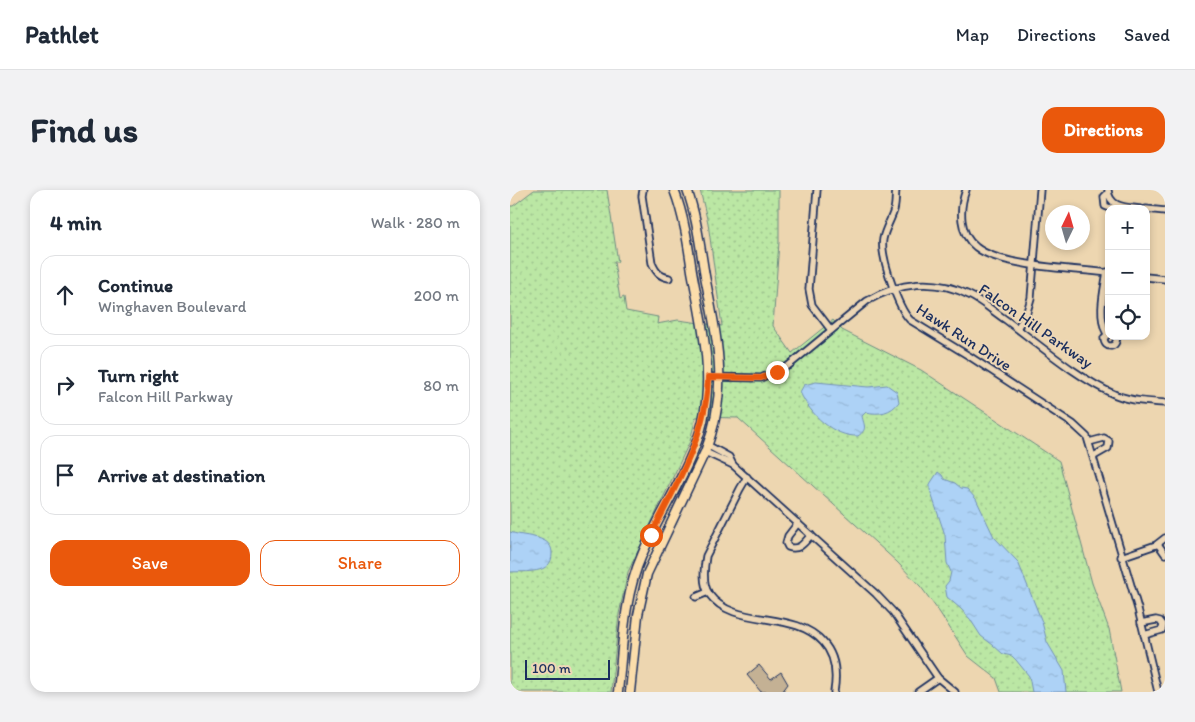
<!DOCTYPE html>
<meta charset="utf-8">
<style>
body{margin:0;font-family:Itim,sans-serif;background:#f2f2f3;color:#1f2937}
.controls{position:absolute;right:15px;top:15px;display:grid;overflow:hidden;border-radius:10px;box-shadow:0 2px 8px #0003}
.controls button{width:45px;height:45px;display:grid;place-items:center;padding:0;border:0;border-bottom:1px solid #e0e1e3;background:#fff;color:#1f2937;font:25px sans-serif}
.compass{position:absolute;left:535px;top:15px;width:45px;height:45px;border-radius:50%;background:#fff;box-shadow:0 2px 8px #0003;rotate:5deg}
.scale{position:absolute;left:15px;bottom:12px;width:85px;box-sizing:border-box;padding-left:5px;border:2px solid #1b2f5e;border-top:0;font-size:14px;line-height:18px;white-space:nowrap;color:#1b2f5e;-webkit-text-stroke:4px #edd7b6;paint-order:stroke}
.stop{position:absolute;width:15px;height:15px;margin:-11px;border:4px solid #ea580c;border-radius:50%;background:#fff}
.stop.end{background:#ea580c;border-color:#fff;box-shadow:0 1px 5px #0008}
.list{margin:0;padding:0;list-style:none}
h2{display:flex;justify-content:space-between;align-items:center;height:65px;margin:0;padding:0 20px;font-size:21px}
h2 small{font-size:16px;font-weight:400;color:#747a83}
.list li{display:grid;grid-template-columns:32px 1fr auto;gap:15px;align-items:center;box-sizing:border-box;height:80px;margin:0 10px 10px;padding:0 10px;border:1px solid #e0e1e3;border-radius:15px}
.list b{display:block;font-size:19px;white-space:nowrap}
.list p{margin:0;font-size:16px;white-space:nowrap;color:#747a83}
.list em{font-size:16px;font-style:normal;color:#747a83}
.actions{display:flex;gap:10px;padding:15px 20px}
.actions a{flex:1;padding:11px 0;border:1px solid #ea580c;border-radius:15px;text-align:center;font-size:18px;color:#ea580c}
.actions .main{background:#ea580c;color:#fff}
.icon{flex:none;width:28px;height:28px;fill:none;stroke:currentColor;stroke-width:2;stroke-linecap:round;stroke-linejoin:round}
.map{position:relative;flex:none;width:655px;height:502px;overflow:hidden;border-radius:15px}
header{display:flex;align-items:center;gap:30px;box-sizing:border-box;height:70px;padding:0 25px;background:#fff;border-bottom:1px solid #e0e1e3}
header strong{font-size:24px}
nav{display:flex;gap:28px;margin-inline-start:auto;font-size:18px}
.intro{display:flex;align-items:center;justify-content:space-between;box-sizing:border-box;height:120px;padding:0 30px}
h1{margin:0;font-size:35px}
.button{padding:12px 22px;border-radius:15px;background:#ea580c;color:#fff;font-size:18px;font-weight:700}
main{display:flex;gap:30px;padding:0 30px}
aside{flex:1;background:#fff;border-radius:15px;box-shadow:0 2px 8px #0003}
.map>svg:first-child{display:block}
.grass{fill:url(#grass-dots);stroke:#6b8b81}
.water{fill:url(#water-ripples);stroke:#7391b9}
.building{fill:#c4b194;stroke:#1b2f5e}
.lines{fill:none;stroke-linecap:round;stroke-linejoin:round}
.minor-casing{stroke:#1b2f5e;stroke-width:9}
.major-casing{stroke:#1b2f5e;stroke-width:11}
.minor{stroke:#edd7b6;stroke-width:5.5}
.major{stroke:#fbddab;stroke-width:8}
.route{stroke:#ea580c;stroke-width:6}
.labels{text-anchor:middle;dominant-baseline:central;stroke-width:4;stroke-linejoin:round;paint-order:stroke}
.street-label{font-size:16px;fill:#1b2f5e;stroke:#edd7b6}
</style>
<header>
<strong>Pathlet</strong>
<nav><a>Map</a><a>Directions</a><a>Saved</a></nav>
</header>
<div class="intro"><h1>Find us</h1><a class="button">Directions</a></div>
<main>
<aside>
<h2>4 min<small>Walk · 280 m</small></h2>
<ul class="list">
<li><svg class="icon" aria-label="ahead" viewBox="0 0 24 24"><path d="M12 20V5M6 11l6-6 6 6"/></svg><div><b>Continue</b><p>Winghaven Boulevard</p></div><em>200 m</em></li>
<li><svg class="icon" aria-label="right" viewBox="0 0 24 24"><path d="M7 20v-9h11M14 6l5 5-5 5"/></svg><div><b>Turn right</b><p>Falcon Hill Parkway</p></div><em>80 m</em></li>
<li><svg class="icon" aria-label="arrive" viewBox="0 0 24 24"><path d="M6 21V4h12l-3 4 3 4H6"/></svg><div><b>Arrive at destination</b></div></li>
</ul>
<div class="actions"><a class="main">Save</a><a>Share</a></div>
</aside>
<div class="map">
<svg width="655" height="502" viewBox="0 0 655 502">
<defs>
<pattern id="grass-dots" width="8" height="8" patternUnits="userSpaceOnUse" patternTransform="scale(1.25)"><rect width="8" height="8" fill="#bbe7a4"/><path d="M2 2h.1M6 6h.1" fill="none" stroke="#a0c690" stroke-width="1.8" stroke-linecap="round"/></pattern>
<pattern id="water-ripples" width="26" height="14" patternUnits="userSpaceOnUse" patternTransform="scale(1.25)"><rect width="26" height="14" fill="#add2f6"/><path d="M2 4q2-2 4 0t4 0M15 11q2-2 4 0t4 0" fill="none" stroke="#94b5d5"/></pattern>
</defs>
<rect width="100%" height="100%" fill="#edd6b0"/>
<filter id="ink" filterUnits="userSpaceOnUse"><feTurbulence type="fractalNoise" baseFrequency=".02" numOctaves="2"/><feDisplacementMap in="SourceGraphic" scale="10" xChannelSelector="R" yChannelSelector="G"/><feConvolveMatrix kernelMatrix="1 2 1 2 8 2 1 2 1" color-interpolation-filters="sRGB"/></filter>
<g filter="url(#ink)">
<polygon class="grass" points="24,0 97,0 108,72 104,72 110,109 114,107 116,121 148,127 147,134 168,130 212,136 198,33 190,0 269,0 269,52 263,136 282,163 323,130 332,140 411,180 549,271 582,393 599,439 611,502 491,502 486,488 458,466 430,423 411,397 387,372 228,228 186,227 180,251 118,382 109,424 101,502 0,502 0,16 3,16"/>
<g class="water">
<path d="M306,192L358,197L377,195L387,202L389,212C381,223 369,225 356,222L352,226C354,236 358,239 348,246C323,247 300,224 290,202L294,195Z"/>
<polygon points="428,282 432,285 434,289 445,293 451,298 457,299 466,309 484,347 508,372 532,432 537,452 554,481 556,502 522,502 519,486 506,470 502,466 493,464 483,455 471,446 460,429 451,419 437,407 435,396 439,391 441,382 437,373 435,345 420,300 420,294"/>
<path d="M0,342C11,346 24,345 35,351C40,354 42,358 42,364C42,385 15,381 0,382Z"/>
</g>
<polygon class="building" points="249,475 261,489 271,482 278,494 272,502 251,502 237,485"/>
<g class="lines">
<defs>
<g id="minor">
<path d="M133,0L132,6L142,73C146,82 149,86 159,88"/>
<polyline points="307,0 299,99 302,115 321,140"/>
<path d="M386,0C385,6 386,13 384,20C381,30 375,39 373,49C370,66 388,118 400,130L459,166L563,234L577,247L628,419L648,502"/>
<path d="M456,0C449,19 449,44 466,57C490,77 567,79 599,83"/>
<path d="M598,0C599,18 617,17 631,19"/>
<polyline points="598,3 594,7 595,16 600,18 608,16"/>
<polyline points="636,19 655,21"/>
<path d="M597,82C594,101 587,126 597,144"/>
<polyline points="636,87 655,89"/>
<polyline points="507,138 516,125 521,108 530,0"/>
<path d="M599,143L594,148C594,160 609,158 606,146"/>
<path d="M198,187L251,188L278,176L357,111C389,92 425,88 459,105C472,111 484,122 496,130C528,154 570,190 606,205C622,211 639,212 655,213"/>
<polyline points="579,252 594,248 599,251 598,258 584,266"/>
<polyline points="197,255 219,267 223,275"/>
<polyline points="195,262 223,275 366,404 383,422 428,488 445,502"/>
<path d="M237,287L230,299L196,366C194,378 192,394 199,404C224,439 284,419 313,452C326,466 327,484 324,502"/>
<path d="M288,333L278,346L276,353L278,357C289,361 294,353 301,345"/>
<polyline points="648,354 655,364"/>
<polyline points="611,367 646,355 655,348"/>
<polyline points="186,407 198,402"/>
<polyline points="631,433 646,430 650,431 653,435 652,440 634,445"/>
<polyline points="408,502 428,488"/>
</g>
<g id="major">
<path d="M108,502C113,456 113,408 132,365C150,322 183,275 193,231C204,180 191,131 182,81C178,54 174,26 164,0"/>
<path d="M120,502L128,425L137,384L195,262C220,199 207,150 195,86C190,57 187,27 177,0"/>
</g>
</defs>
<use href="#minor" class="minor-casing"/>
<use href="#major" class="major-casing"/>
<use href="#minor" class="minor"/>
<use href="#major" class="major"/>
</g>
</g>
<g class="lines" filter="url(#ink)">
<path class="route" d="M141,345C166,295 197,245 198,187L251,188L267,182"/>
</g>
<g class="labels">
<g class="street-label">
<text transform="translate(526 136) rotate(35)">Falcon Hill Parkway</text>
<text transform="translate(454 147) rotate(33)">Hawk Run Drive</text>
</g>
</g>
</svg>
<div class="controls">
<button>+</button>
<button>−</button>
<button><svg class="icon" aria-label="locate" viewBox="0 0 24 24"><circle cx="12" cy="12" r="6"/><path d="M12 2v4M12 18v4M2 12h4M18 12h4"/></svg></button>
</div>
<svg class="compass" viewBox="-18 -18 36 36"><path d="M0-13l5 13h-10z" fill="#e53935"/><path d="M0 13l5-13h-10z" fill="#747a83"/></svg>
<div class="scale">100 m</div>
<div class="stop" style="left:141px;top:345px"></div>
<div class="stop end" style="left:267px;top:182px"></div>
</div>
</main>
